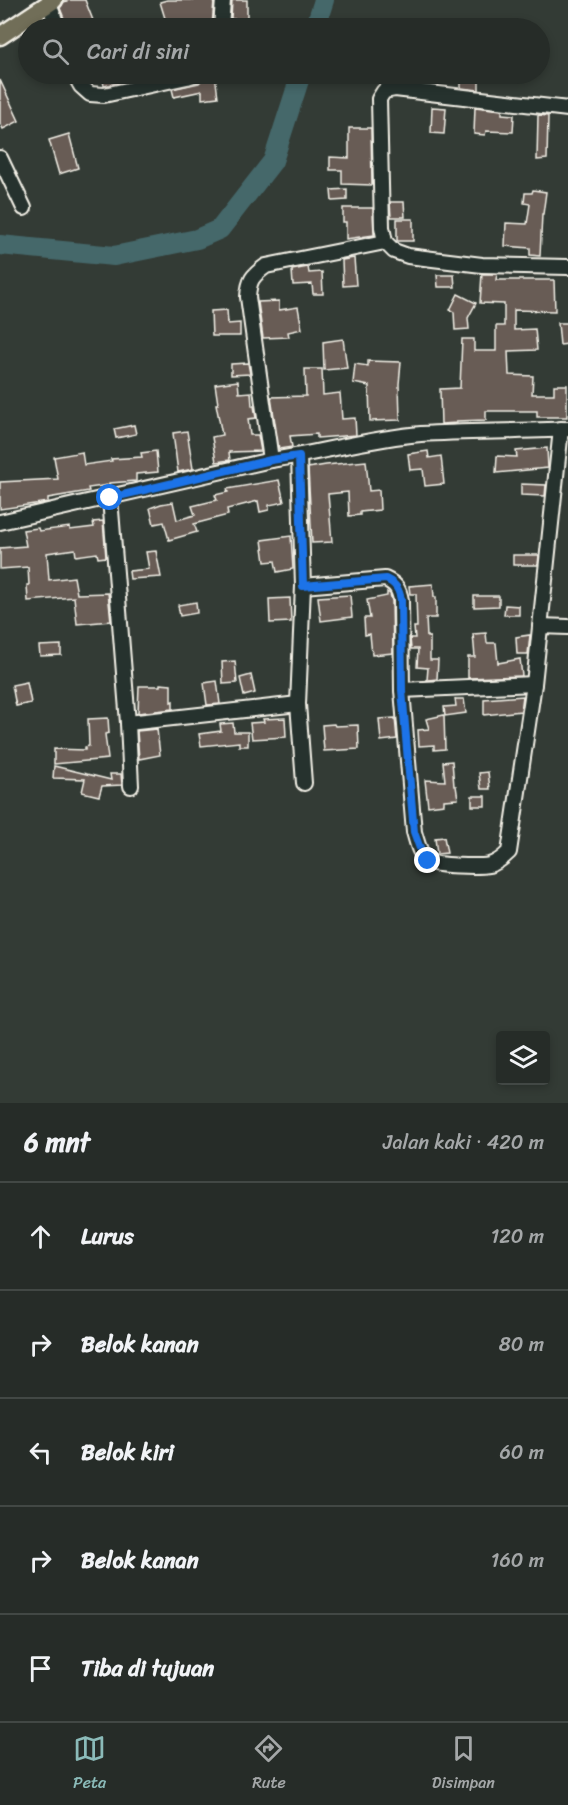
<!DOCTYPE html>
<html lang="id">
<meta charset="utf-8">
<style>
body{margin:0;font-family:Sriracha,sans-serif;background:#323834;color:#f1f3f6}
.controls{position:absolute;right:18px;bottom:18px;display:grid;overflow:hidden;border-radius:6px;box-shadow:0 3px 9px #0003}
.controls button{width:54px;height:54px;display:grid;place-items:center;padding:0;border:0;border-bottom:2px solid #424845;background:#262c28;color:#f1f3f6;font:30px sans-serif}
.stop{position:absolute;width:18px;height:18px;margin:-14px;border:4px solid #1a73e8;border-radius:50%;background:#fff}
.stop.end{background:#1a73e8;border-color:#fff;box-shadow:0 2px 6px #0008}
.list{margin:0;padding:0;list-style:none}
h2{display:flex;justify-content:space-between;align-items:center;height:78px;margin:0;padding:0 24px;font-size:26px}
h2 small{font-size:20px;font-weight:400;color:#a4a7a8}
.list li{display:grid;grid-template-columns:39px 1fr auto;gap:18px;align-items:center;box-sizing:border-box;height:108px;padding:0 24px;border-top:2px solid #424845}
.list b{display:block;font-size:22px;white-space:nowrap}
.list em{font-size:20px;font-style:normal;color:#a4a7a8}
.icon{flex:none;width:33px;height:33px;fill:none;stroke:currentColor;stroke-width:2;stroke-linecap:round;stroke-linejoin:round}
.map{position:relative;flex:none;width:568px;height:1103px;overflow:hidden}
.search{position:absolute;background:#262c28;box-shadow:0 3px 9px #0003;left:18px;right:18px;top:18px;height:66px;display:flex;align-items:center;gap:15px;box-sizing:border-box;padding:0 21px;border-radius:33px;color:#a4a7a8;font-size:22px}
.sheet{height:618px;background:#262c28}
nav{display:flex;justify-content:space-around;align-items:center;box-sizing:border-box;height:84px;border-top:2px solid #424845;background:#262c28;font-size:16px;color:#a4a7a8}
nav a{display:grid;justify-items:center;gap:3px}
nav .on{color:#8bbbb9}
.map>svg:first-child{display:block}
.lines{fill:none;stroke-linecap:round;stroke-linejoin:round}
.river{stroke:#45686b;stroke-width:20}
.building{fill:#675b55;stroke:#f4f1e8;stroke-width:1.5}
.minor-casing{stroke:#f4f1e8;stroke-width:18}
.major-casing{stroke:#f4f1e8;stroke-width:21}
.minor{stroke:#26332d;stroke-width:14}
.major{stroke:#716e59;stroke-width:16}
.route{stroke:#1a73e8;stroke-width:8}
</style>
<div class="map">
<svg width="568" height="1103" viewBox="0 0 568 1103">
<rect width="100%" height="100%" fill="#333b35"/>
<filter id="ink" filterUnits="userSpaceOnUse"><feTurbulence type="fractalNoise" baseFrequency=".0167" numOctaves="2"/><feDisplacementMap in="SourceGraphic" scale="12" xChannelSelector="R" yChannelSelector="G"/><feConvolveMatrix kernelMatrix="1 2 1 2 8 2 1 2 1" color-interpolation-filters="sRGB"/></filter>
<g filter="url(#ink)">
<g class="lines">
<g class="river">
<polyline points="315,28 324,0"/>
<polyline points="0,245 114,256 197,239 220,229 273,161 301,74"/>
</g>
</g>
<g class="building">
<polygon points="69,0 85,0 96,28 73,28 70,19 65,21 60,8 64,2"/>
<polygon points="167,0 214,0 212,27 168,28 160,2"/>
<polygon points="232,0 247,0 247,19 231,19"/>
<polygon points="102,74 123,74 125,81 104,86"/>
<polygon points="461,74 479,74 479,90 461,88"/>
<polygon points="215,75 218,97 202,99 202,91 174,97 172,89 199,83 205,76"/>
<polygon points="0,80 19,121 3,129 0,123"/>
<polygon points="432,107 446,108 444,134 431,133"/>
<polygon points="475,107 502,110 502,114 514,115 513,132 486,131 485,135 474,134"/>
<polygon points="538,115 548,116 547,159 537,160"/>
<polygon points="349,128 371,128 372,185 342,184 342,170 330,170 330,157 349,158"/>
<polygon points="69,134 78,168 59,174 49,140"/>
<polygon points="347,189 347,200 332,201 331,190"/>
<polygon points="533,190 546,192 543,214 542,214 540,256 530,255 530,248 505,246 506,223 527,224 530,204 524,203 525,193 532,193"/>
<polygon points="390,202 404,202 405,217 391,217"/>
<polygon points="343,208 373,208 374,235 346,239 346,222 343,222"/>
<rect x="397" y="219" width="16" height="22"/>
<polygon points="354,258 356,285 343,286 342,260"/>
<polygon points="308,267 309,273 322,272 323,294 313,294 312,284 293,285 292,270"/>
<polygon points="482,274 497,274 496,280 554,280 555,311 514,310 514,330 535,329 537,350 508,351 509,375 533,376 532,394 554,394 554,385 567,385 567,417 537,417 537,411 486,411 486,420 457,421 457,423 441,424 440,389 460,388 462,339 474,339 474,351 496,351 496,326 504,326 504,304 480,303"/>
<polygon points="437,275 454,275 455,287 438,287"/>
<polygon points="458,294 476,303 468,318 469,329 455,330 454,312 450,310"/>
<polygon points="279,301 279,310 298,307 302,329 288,332 289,337 263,338 258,302"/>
<polygon points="227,310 228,324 240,323 240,336 212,336 211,311"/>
<polygon points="558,323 568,323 568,344 560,345"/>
<polygon points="343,339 347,368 324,370 323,342"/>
<polygon points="368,361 401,362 399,384 400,420 370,421 369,386 353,383 355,364 368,366"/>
<polygon points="248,363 250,374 231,375 231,364"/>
<polygon points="305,369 322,369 323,395 340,393 342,419 355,418 356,435 317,438 317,434 290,436 292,447 279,449 271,397 306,396"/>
<polygon points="238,381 239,393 251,392 252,406 254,406 256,418 248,419 250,435 258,435 261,451 229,452 230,460 216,462 212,437 222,435 216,404 218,404 215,384"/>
<polygon points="134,425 136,434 116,438 114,429"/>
<polygon points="187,431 193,469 178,472 173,433"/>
<polygon points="547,448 548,468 496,473 497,456 517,457 516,451"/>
<polygon points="156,451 158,472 136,474 136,481 109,483 109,485 88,488 89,491 48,498 48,502 0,509 0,482 58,479 54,457 82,452 84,465 112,461 111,459 142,457 141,453"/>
<polygon points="428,451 429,458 441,456 444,484 425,486 423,469 410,470 408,454"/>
<polygon points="366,461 369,491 379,490 380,510 360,512 360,515 349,516 348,492 328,494 332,542 312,543 308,468 326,465"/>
<polygon points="279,480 284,502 269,505 269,510 260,512 258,501 227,509 228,515 194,524 197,532 169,540 164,522 154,524 150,508 161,504 173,502 177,520 195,515 192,506 217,500 215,495 228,492 227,489"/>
<polygon points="521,484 546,485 545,496 521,495"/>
<polygon points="103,521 106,557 98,558 97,553 76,556 75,549 47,553 49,580 74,577 77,594 108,593 111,621 77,624 74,597 28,601 27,585 29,585 28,567 0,569 0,548 26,546 23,530 38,528 39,531 70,527 70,530 94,527 93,522"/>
<polygon points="291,536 293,569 277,572 275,561 265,562 262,540"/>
<polygon points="156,551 161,577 130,579 129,571 149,569 146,552"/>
<polygon points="513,555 539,555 538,565 513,565"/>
<polygon points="433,584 434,597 436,597 436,618 426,618 427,637 430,637 430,660 438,660 437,679 429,680 427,680 428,668 417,667 418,649 411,649 410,638 415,638 414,627 417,627 416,594 410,594 409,586"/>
<polygon points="387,592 390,594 392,601 393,653 372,655 370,634 365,635 364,618 370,618 367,600 387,596"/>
<polygon points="350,595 352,617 321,621 318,597"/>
<polygon points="474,596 499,596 499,606 474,607"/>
<polygon points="290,598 291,622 270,623 269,599"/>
<polygon points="196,602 197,613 180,616 178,605"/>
<polygon points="505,605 519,606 519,615 504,615"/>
<polygon points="486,633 487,643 496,643 498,663 520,659 522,676 468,678 468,657 475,657 473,634"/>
<polygon points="530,635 528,654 517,654 516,637"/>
<polygon points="61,645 61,655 40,656 39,646"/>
<polygon points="235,661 237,683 223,684 222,662"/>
<polygon points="251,675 255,693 244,696 240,678"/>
<polygon points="217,681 220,704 207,705 204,683"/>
<polygon points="27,682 31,703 16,706 12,685"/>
<polygon points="160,684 171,685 171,702 173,701 173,709 138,713 139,686 160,686"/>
<polygon points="523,696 521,711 484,715 484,699"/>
<polygon points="455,699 464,699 466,713 445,716 444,707 456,706"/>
<polygon points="444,715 445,749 434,750 434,745 419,746 418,730 429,729 426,719"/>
<polygon points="108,718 109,733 105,734 108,759 54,764 54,749 85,750 85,747 89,746 88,719"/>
<polygon points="285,718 286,737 252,739 250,723 264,722 263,719"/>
<polygon points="395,718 397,739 381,741 379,719"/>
<polygon points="233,723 234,732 248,732 248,746 239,746 239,742 201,746 199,734 221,731 220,724"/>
<polygon points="334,724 335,726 358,725 359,749 324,751 322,725"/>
<polygon points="157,729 160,755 139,759 137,731"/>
<polygon points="452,761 454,786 456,786 458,799 444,800 444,804 428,806 425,780 445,781 443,762"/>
<polygon points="54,766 111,780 110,774 121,774 122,785 102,786 99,796 82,792 85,779 53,778"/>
<polygon points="488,772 490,789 481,789 479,773"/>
<rect x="472" y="796" width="13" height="10"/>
<polygon points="444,837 447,853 437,854 435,838"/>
</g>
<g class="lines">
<defs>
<g id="minor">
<polyline points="49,4 58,28"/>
<polyline points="221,28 223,0"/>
<polyline points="74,74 81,86 90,94 104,95 187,77 196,74"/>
<polyline points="568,109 395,89 384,91 379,99 382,227 385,242 394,251 408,256 482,265 568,267"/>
<polyline points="0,158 24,208"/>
<polyline points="299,456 303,586 298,704 304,783"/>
<path d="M271,460L248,297C249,280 252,276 266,266L385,242"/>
<polyline points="110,498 128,723 131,786"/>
<path d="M0,522L271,460C321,453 370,438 421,434C470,431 519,432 568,429"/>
<path d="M303,586L385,579C396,584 399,589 401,600L402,690L414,832C417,841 419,855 428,861C436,866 479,867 489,865C497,863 503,858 509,852L534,684L561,429"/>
<polyline points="540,626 568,627"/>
<polyline points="402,690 534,684"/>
<polyline points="128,723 298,704"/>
</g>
<polyline id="major" points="0,36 54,0"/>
</defs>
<use href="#minor" class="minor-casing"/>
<use href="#major" class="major-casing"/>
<use href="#minor" class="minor"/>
<use href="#major" class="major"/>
</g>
</g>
<g class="lines" filter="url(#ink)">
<path class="route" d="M110,498L271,460L299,456L303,586L386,579C396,584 399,589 401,600L402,690L414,832L422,854L428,861"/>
</g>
</svg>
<div class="controls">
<button><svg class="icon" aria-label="layers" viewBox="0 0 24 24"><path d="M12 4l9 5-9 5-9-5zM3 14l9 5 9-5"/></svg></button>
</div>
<div class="stop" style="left:110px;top:498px"></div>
<div class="stop end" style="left:428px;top:861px"></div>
<div class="search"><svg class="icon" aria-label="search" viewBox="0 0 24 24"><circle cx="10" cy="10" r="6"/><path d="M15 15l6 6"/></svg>Cari di sini</div>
</div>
<section class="sheet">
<h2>6 mnt<small>Jalan kaki · 420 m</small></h2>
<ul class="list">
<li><svg class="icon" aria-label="ahead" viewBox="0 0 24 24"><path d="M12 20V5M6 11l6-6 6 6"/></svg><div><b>Lurus</b></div><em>120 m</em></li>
<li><svg class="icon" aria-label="right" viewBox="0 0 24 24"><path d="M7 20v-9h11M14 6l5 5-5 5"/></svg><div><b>Belok kanan</b></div><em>80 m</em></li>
<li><svg class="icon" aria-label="left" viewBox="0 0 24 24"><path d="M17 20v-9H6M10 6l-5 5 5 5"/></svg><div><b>Belok kiri</b></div><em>60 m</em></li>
<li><svg class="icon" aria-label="right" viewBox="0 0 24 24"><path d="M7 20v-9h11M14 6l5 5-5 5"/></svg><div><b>Belok kanan</b></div><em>160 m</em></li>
<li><svg class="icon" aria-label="arrive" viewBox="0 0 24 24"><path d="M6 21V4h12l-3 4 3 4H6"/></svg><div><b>Tiba di tujuan</b></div></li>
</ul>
</section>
<nav>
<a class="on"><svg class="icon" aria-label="map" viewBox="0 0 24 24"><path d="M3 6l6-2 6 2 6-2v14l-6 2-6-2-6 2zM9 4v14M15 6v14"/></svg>Peta</a>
<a><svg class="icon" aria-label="directions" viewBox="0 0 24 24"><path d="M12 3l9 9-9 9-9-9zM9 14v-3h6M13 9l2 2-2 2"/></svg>Rute</a>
<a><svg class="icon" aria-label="saved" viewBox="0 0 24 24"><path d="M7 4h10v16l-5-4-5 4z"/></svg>Disimpan</a>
</nav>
